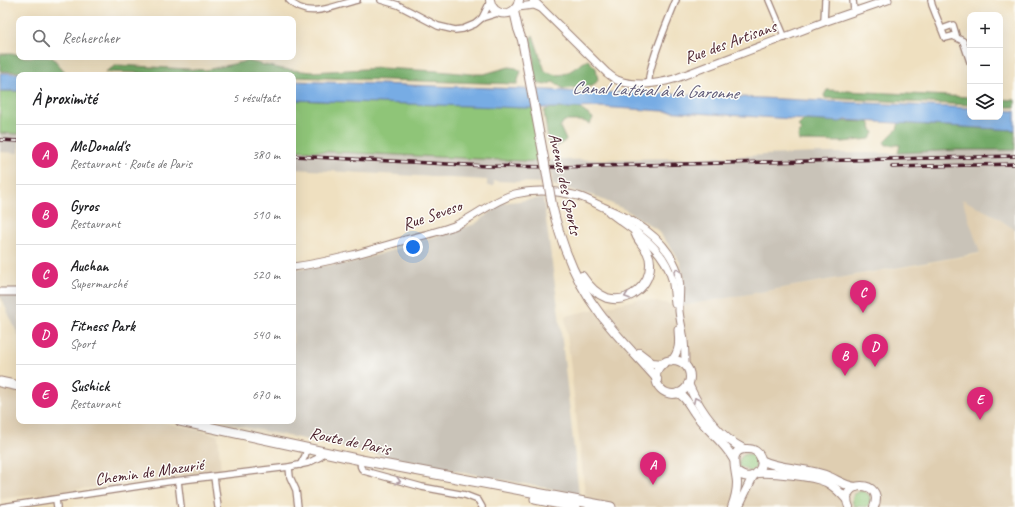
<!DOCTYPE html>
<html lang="fr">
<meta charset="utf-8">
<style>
body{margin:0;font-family:Caveat,sans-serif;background:#f2f2f2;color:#202124}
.controls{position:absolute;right:12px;top:12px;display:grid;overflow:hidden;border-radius:8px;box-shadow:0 4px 16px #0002}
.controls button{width:36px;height:36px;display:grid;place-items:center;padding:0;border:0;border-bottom:1px solid #e0e0e0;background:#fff;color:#202124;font:20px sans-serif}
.you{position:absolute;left:413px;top:247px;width:14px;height:14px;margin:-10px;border:3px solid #fff;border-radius:50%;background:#1a73e8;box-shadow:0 0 0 6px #1a73e833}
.badge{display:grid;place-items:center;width:26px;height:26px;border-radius:50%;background:#db2777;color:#fff;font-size:13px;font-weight:700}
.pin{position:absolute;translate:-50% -33px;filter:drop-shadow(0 1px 2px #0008)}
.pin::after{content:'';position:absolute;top:21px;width:14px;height:12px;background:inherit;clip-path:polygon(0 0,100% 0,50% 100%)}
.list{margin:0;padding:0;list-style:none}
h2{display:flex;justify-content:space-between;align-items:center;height:52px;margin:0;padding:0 16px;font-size:17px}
h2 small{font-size:13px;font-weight:400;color:#757577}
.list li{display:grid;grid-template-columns:26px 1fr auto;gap:12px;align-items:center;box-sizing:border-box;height:60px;padding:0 16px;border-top:1px solid #e0e0e0}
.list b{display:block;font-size:15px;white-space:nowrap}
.list p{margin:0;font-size:13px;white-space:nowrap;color:#757577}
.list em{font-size:13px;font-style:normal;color:#757577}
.icon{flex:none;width:22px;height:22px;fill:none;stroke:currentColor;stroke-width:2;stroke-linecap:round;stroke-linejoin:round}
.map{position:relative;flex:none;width:1015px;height:507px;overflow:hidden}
.search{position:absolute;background:#fff;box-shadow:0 4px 16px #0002;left:16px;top:16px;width:280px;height:44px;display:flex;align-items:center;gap:10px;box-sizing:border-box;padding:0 14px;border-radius:8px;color:#757577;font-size:15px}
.panel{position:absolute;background:#fff;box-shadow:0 4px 16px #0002;left:16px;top:72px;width:280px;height:352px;border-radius:8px}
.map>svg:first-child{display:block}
.built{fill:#dfceb1}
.industrial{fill:#c9c3b8}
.green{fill:#8fc578;stroke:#6c7252}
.forest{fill:#73aa68;stroke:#5e644a}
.water{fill:#77ace4;stroke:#606688}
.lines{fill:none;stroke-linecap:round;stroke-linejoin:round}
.minor-casing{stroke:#9c8076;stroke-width:8}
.tertiary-casing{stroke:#9c8076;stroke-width:9}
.secondary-casing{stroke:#9c8076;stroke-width:10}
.primary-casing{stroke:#9c8076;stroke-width:11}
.minor{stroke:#fff;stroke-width:5.5}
.tertiary{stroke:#fff;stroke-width:7}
.secondary{stroke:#fff;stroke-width:8}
.primary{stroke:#fff;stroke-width:9}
.rail-casing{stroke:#4a1f2b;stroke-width:3.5}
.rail{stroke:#fdfcf7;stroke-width:2;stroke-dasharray:6;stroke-linecap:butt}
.secondary-bridge-casing{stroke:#9c8076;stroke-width:10;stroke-linecap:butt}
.secondary-bridge{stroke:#fff;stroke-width:8}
.oneway{stroke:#ae9aa0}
.labels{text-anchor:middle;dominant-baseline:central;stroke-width:3;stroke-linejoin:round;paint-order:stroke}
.street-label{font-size:17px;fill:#4a1f2b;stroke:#fdfcf7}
.water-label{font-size:18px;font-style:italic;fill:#5c5775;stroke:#fdfcf7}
</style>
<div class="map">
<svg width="1015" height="507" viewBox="0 0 1015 507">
<rect width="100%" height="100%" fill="#fdfcf7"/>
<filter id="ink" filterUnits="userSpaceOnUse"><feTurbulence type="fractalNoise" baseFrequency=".025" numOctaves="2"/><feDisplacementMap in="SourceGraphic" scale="8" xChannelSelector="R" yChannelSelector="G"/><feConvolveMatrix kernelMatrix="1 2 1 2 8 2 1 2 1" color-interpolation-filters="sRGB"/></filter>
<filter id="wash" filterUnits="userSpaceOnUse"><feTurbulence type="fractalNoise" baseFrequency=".012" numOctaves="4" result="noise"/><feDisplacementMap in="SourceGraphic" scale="16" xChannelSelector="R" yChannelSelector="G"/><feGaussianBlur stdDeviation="0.9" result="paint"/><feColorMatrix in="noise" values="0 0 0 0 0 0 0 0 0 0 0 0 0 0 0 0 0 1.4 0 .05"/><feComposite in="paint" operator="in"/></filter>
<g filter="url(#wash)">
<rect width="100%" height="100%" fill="#efe0c0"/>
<g class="built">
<polygon points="961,198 995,216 1015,230 1015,507 611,507 586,502 565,316 639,299 682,306 980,254"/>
<polygon points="0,386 19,390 19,421 157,421 218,435 221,472 0,499"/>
</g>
<g class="industrial">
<polygon points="0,133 19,134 19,153 0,152"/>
<polygon points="293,150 540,161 544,183 494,181 494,186 487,186 487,180 293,169"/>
<polygon points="958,150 1015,150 1015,230 995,216 962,199 980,253 682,306 684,278 680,262 673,250 656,229 626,210 594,196 553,185 549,160 686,158 818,153 898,153"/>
<polygon points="543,198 559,314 579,494 461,472 217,421 293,421 293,269 351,263 475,224 502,203"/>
<polygon points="19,294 19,337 0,295"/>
</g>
<g class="green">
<polygon points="0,91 19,91 19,134 0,133"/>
<polygon points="293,100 534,107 544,162 293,150"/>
<path d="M746,454L752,455L756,460V467L751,472L743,468L741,469C737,463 739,457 746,454Z"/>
<path d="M862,491C870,493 873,500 867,507L854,506C850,498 854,492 862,491Z"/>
</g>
<g class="forest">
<path d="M533,35L545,71C565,81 570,69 588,60L596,68L598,80L593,86L564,89L553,82L545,85L535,83L532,69L534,58L530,39Z"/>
<polygon points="0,54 19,54 19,57 52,57 67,74 0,71"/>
<polygon points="247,61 283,69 312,72 381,68 437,71 472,74 484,74 509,67 516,68 521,71 517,84 293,77 293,75 234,75 224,72 210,75 105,72 117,65 206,70"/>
<polygon points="827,90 970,97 970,105 825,98 824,95"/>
<polygon points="1000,99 1015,100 1015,107 1000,107"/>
<polygon points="550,108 579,108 593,118 590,124 583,121 564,121 560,127 566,140 555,148 548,141 544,111"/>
<polygon points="804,120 869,122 874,133 870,139 843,142 799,141 798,137 801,129 798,126"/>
<polygon points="899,123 1015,130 1015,150 958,150 898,153 900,145 886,145 884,142 897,129"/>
</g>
<g class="water">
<polygon points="0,73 6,73 72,75 19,75 19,91 0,91"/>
<polygon points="293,81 548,90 595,93 636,92 970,108 970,117 1000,117 1000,110 1015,111 1015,130 845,120 840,122 824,121 599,107 572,108 525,108 293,100"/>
</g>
</g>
<g filter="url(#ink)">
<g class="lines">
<defs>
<g id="minor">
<path d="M289,0C307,21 336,5 357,0"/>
<polyline points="381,0 398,5 438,26 455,30 463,29 475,24 482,18 498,13"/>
<polyline points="769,0 785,38"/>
<polyline points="853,0 854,11"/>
<polyline points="931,0 932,5 945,38 953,36 963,41 970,62"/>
<polyline points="482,18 490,2"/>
<polyline points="824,22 825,0"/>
<polyline points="942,29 953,25 956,35 953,36"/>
<path d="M649,84C646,70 670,16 676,0"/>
<path d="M361,460C360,466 360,468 364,471L422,487L465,495L478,500L482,507"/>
<polyline points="300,465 305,456 307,449"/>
<polyline points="289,467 290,477 296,490 298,507"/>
<polyline points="214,477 218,507"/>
<polyline points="178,481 181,507"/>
<polyline points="56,500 57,507"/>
<polyline points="2,507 166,482 289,467 308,463 320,457 321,452"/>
</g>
<g id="tertiary">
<path d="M533,0L607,73C610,75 613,78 617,80C634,87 657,84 674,79L824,22L888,0"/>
<polyline points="518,7 534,5 541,8"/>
<path d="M609,212C634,232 663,245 672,279C674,287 674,296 675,304"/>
<path d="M293,267C331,262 368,251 405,240C421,236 438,232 454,226C475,217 493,200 515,194C535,189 559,191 578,196C587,199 595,203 603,207C632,219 663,236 676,267C682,282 679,296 679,311C680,321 683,331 684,341C685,349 685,357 685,365"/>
<polyline points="0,292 19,292"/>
<path d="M671,361C680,351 679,342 678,330"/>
</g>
<g id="secondary">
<path d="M490,0C492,18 517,18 519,0"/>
<polyline points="514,11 518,29 522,40 544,158"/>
<path d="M552,205C561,244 576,283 600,314C617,337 638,357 657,379"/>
<path d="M582,276C588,285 596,294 607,298C629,304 651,285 650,263C650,248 636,242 635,231"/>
<polyline points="639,353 652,363 663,364"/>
<circle cx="673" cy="377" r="17"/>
<path d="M688,384C700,410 717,436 744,449"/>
<path d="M678,393C686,397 689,405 694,412C705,429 724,441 734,460"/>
<path d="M761,460C783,471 809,467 830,477C839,481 845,486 856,487"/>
<path d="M757,473C773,472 812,476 826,482C834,486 841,493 847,500"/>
<path d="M732,507C735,499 737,491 737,483C737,472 726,447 748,449C760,449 766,463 758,472C752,479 743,478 736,471"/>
<polyline points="738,507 753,476"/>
<path d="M849,507C837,479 886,479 874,507"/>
</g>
<g id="primary">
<polyline points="0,382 19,386"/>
<polyline points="180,421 361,460 611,507"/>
<polyline points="535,499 576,507"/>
</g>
</defs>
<use href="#minor" class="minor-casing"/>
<use href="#tertiary" class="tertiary-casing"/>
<use href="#secondary" class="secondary-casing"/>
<use href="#primary" class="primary-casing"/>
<use href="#minor" class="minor"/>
<use href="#tertiary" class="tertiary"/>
<use href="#secondary" class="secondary"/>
<use href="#primary" class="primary"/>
<defs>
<g id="rail">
<polyline points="0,140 19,141"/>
<polyline points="293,156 487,166 557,167 1015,156"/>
<polyline points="892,167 1015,164"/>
</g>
</defs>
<use href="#rail" class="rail-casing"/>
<use href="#rail" class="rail"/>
<defs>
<polyline id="secondary-bridge" points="544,158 552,205"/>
</defs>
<use href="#secondary-bridge" class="secondary-bridge-casing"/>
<use href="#secondary-bridge" class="secondary-bridge"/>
</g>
<defs><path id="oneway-chevron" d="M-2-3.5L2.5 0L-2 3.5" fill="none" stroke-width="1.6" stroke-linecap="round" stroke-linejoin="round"/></defs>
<g class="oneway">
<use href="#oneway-chevron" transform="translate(677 271) rotate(-109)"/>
<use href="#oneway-chevron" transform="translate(627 296) rotate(161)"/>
<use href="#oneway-chevron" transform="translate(696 400) rotate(-116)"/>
<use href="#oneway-chevron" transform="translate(398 481) rotate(16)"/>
</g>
</g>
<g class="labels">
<g class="street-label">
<text transform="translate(730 42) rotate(-20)">Rue des Artisans</text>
<text transform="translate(565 184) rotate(78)">Avenue des Sports</text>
<text transform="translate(432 215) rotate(-19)">Rue Seveso</text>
<text transform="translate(350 441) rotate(12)">Route de Paris</text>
<text transform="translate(149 472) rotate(-8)">Chemin de Mazurié</text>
</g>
<g class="water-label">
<text transform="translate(655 90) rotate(2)">Canal Latéral à la Garonne</text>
</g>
</g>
</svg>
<div class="controls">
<button>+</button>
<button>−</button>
<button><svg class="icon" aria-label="layers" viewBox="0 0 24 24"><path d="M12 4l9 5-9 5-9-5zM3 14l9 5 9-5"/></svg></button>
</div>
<div class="you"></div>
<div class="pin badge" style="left:653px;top:485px">A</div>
<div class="pin badge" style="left:845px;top:376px">B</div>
<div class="pin badge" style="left:863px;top:313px">C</div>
<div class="pin badge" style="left:875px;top:367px">D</div>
<div class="pin badge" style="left:980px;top:420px">E</div>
<div class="search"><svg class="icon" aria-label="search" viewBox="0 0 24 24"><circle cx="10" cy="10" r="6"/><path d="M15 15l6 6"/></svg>Rechercher</div>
<section class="panel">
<h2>À proximité<small>5 résultats</small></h2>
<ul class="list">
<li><span class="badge">A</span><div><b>McDonald's</b><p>Restaurant · Route de Paris</p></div><em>380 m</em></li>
<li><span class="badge">B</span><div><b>Gyros</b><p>Restaurant</p></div><em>510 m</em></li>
<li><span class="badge">C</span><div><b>Auchan</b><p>Supermarché</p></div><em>520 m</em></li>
<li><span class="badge">D</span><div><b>Fitness Park</b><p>Sport</p></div><em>540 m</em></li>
<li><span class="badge">E</span><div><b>Sushick</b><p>Restaurant</p></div><em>670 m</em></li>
</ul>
</section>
</div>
